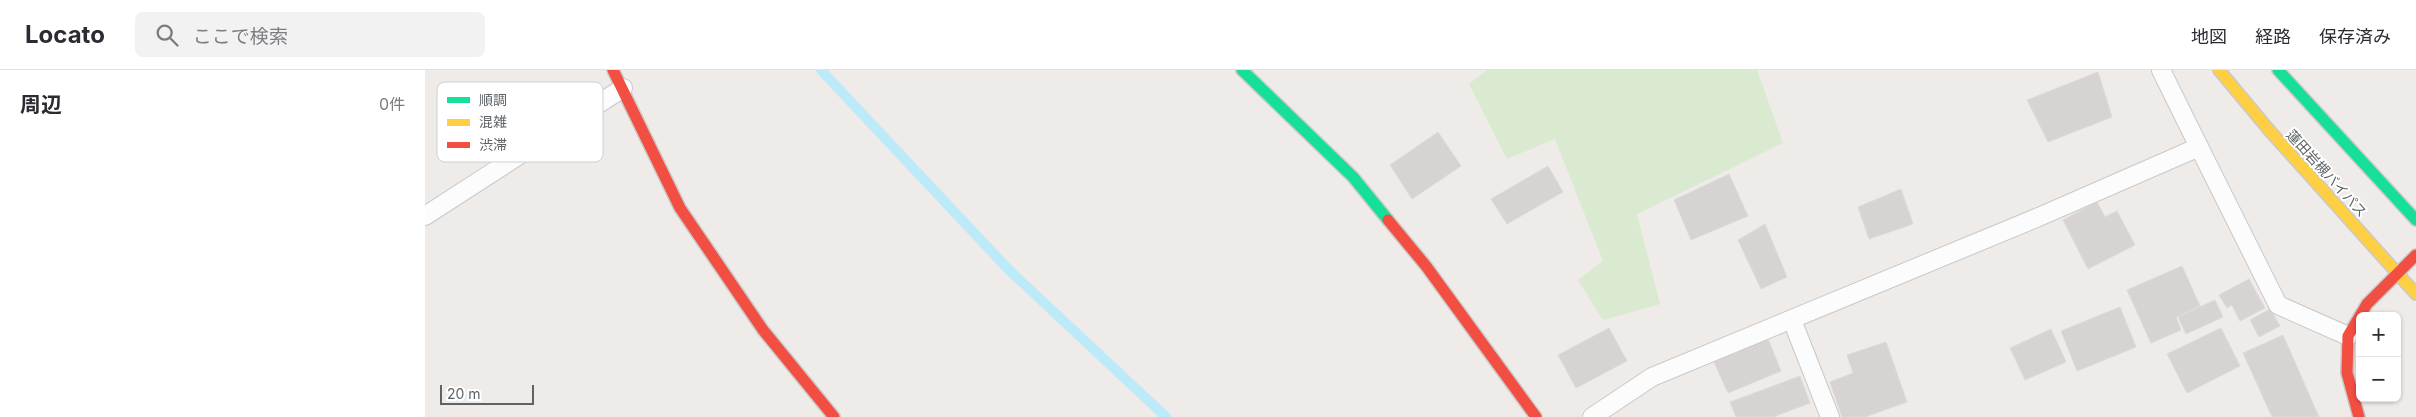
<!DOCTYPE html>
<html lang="ja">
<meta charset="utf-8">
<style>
body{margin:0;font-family:Inter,"Noto Sans JP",sans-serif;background:#f2f2f3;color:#2b2b33}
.controls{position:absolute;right:15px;bottom:15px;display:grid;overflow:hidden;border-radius:8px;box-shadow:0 1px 4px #0004}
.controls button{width:45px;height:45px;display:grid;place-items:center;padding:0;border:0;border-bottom:1px solid #e1e1e2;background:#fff;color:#2b2b33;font:25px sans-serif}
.scale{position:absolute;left:15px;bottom:12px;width:94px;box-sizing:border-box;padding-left:5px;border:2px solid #5d6367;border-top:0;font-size:14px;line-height:18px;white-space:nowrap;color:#5d6367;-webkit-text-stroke:4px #fff;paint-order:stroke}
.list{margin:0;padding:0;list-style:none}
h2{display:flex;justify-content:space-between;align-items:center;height:65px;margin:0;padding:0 20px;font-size:21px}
h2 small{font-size:16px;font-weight:400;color:#7c7c81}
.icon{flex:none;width:28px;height:28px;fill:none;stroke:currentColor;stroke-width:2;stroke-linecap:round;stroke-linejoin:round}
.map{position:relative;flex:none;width:1991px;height:347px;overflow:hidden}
header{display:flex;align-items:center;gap:30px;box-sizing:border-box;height:70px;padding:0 25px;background:#fff;border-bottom:1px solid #e1e1e2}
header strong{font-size:24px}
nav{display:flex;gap:28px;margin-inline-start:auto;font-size:18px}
.search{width:350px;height:45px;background:#f2f2f3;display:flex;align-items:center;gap:12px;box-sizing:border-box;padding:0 18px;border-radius:8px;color:#7c7c81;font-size:19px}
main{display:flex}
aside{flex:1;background:#fff}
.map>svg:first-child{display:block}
.green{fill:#d9ead1}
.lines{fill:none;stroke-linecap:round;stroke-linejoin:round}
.stream{stroke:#bceaf8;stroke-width:10}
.building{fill:#d6d3d2;stroke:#dedad7}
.lane-casing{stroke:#c9c9c9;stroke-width:20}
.fast-casing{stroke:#c9c9c9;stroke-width:14}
.slow-casing{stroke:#c9c9c9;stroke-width:14}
.jam-casing{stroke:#c9c9c9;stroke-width:14}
.lane{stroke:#fcfcfc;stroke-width:18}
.fast{stroke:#16e098;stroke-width:11}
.slow{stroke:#ffcf43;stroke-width:11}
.jam{stroke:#f24e42;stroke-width:11}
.labels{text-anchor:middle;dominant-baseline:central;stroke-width:4;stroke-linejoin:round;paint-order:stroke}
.street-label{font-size:14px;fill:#5d6367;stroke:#fff}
.key{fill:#fff;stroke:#ced0d1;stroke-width:1}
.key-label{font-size:14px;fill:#5d6367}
</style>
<header>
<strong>Locato</strong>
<div class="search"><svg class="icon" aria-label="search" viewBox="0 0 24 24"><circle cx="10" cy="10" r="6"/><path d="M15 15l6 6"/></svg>ここで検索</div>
<nav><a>地図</a><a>経路</a><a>保存済み</a></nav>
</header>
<main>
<aside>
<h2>周辺<small>0件</small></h2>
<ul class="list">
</ul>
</aside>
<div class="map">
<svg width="1991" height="347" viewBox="0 0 1991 347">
<rect width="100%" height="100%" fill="#eeebe8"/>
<polygon class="green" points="1062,0 1332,0 1358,73 1212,144 1235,234 1178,250 1153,210 1178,191 1130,69 1082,89 1044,14"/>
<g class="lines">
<polyline class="stream" points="396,0 583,199 741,347"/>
</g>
<g class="building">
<polygon points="1673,2 1687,47 1623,72 1602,30"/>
<polygon points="1013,62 1036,96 987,129 965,95"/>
<polygon points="1123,96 1138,122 1082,154 1066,129"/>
<polygon points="1304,104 1323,146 1266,170 1249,130"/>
<polygon points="1476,119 1488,154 1444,169 1433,137"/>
<polygon points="1672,132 1680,147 1692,141 1710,175 1663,199 1638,150"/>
<polygon points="1340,154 1362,207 1336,219 1313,170"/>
<polygon points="1757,196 1775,236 1751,247 1756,260 1726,273 1702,220"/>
<polygon points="1824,209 1840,238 1815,251 1807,235 1802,238 1794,225"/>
<polygon points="1790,230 1798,247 1761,264 1753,247"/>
<polygon points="1695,237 1711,277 1652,301 1636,261"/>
<polygon points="1845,239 1855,256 1834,267 1825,250"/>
<polygon points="1184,258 1202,291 1151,318 1133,285"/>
<polygon points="1796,258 1815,296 1762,323 1742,284"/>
<polygon points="1626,259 1641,292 1600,310 1585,278"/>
<polygon points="1858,265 1894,347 1847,347 1818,283"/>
<polygon points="1343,269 1356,301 1303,323 1289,292"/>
<polygon points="1461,272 1482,332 1440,347 1417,347 1405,312 1428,303 1422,285"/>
<polygon points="1375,306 1385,333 1348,347 1311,347 1305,332"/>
</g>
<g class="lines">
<defs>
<g id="lane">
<polyline points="1736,0 1774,77"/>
<polyline points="0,146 198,18"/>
<polyline points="1367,250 1405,347"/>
<polyline points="1167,347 1227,307 1616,146 1774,77 1853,235 1923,266"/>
</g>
<g id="fast">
<polyline points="817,0 928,107 963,150"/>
<polyline points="1853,0 1991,150"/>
</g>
<polyline id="slow" points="1794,0 1844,60 1991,224"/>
<g id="jam">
<polyline points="188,0 255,138 338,260 409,347"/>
<polyline points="963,150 1001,196 1111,347"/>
<polyline points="1934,347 1922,303 1923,266 1942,234 1991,185"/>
</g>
</defs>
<use href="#lane" class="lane-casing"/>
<use href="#fast" class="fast-casing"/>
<use href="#slow" class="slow-casing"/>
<use href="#jam" class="jam-casing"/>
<use href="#lane" class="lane"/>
<use href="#fast" class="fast"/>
<use href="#slow" class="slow"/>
<use href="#jam" class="jam"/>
</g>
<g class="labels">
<g class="street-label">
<text transform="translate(1902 103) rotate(48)">蓮田岩槻バイパス</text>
</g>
</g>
<rect x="12" y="12" width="166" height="80" rx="8" class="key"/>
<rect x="22" y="27" width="23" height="6" fill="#16e098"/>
<rect x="22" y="49" width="23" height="7" fill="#ffcf43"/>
<rect x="22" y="72" width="23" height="6" fill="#f24e42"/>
<g class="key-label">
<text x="54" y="35">順調</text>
<text x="54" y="57">混雑</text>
<text x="54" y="80">渋滞</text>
</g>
</svg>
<div class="controls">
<button>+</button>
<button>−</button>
</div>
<div class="scale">20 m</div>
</div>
</main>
